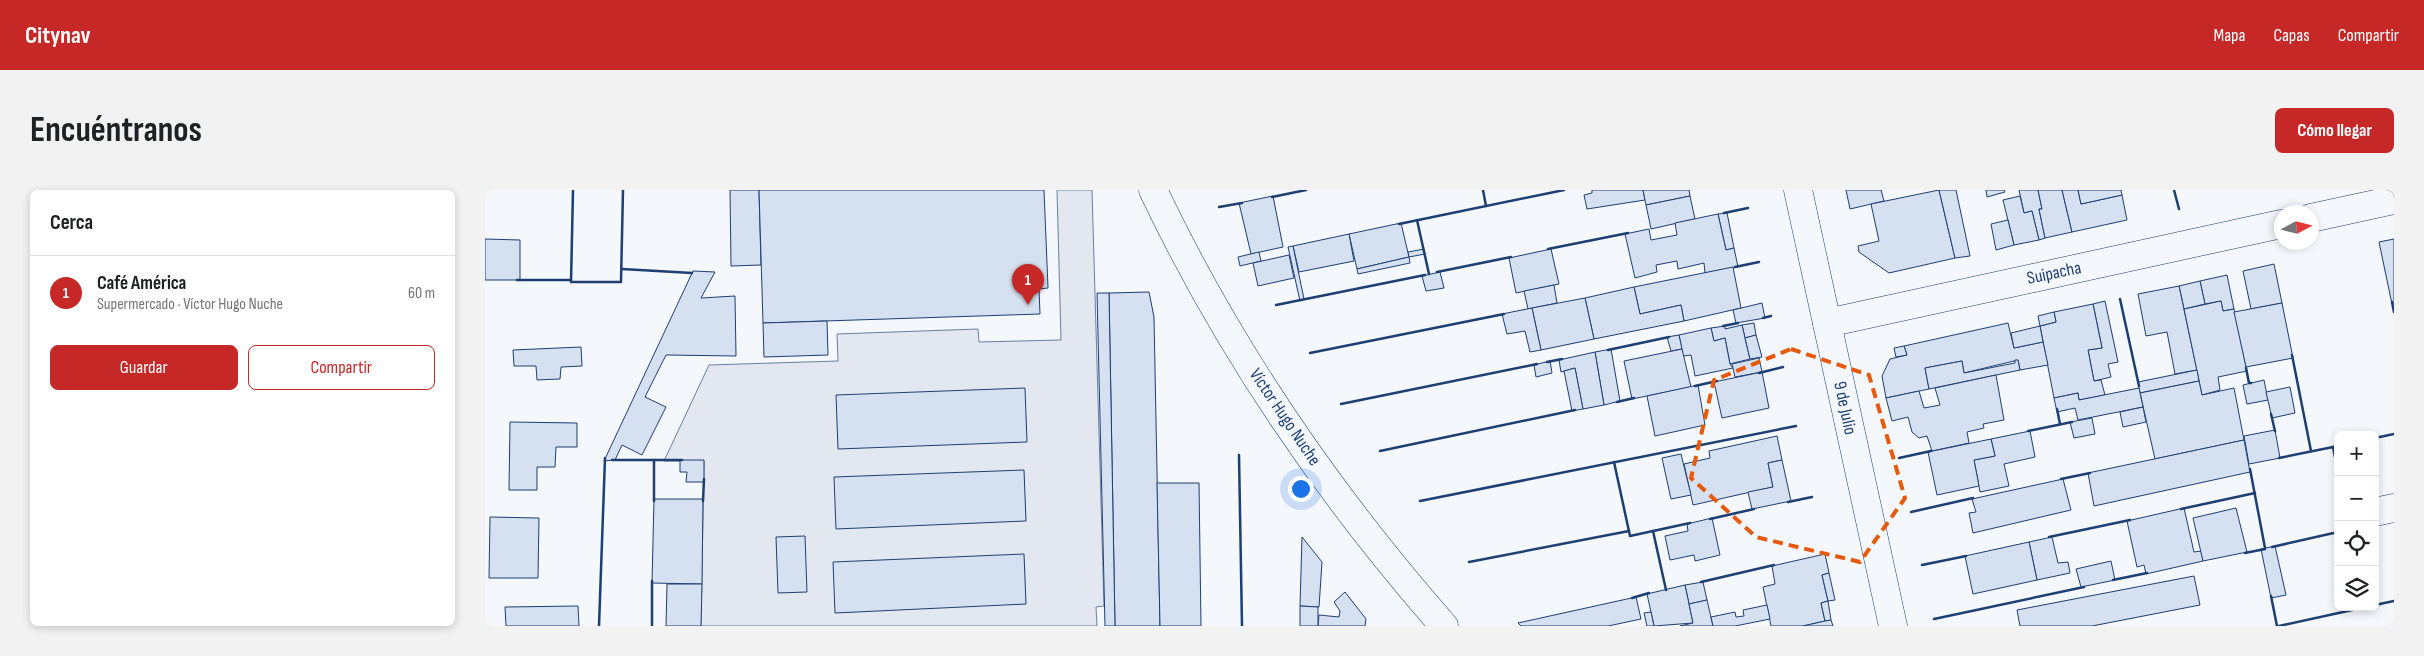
<!DOCTYPE html>
<html lang="es">
<meta charset="utf-8">
<style>
body{margin:0;font-family:"Sofia Sans Condensed",sans-serif;background:#f2f2f2;color:#202124}
.controls{position:absolute;right:15px;bottom:15px;display:grid;overflow:hidden;border-radius:8px;box-shadow:0 2px 8px #0003}
.controls button{width:45px;height:45px;display:grid;place-items:center;padding:0;border:0;border-bottom:1px solid #e0e0e0;background:#fff;color:#202124;font:25px sans-serif}
.compass{position:absolute;left:1789px;top:15px;width:45px;height:45px;border-radius:50%;background:#fff;box-shadow:0 2px 8px #0003;rotate:83deg}
.you{position:absolute;left:815px;top:298px;width:18px;height:18px;margin:-12px;border:4px solid #fff;border-radius:50%;background:#1a73e8;box-shadow:0 0 0 8px #1a73e833}
.badge{display:grid;place-items:center;width:32px;height:32px;border-radius:50%;background:#c62828;color:#fff;font-size:16px;font-weight:700}
.pin{position:absolute;translate:-50% -41px;filter:drop-shadow(0 1px 2px #0008)}
.pin::after{content:'';position:absolute;top:26px;width:18px;height:15px;background:inherit;clip-path:polygon(0 0,100% 0,50% 100%)}
.list{margin:0;padding:0;list-style:none}
h2{display:flex;justify-content:space-between;align-items:center;height:65px;margin:0;padding:0 20px;font-size:21px}
h2 small{font-size:16px;font-weight:400;color:#757577}
.list li{display:grid;grid-template-columns:32px 1fr auto;gap:15px;align-items:center;box-sizing:border-box;height:75px;padding:0 20px;border-top:1px solid #e0e0e0}
.list b{display:block;font-size:19px;white-space:nowrap}
.list p{margin:0;font-size:16px;white-space:nowrap;color:#757577}
.list em{font-size:16px;font-style:normal;color:#757577}
.actions{display:flex;gap:10px;padding:15px 20px}
.actions a{flex:1;padding:11px 0;border:1px solid #c62828;border-radius:8px;text-align:center;font-size:18px;color:#c62828}
.actions .main{background:#c62828;color:#fff}
.icon{flex:none;width:28px;height:28px;fill:none;stroke:currentColor;stroke-width:2;stroke-linecap:round;stroke-linejoin:round}
.map{position:relative;flex:none;width:1909px;height:436px;overflow:hidden;border-radius:8px}
header{display:flex;align-items:center;gap:30px;box-sizing:border-box;height:70px;padding:0 25px;background:#c62828;color:#fff}
header strong{font-size:24px}
nav{display:flex;gap:28px;margin-inline-start:auto;font-size:18px}
.intro{display:flex;align-items:center;justify-content:space-between;box-sizing:border-box;height:120px;padding:0 30px}
h1{margin:0;font-size:35px}
.button{padding:12px 22px;border-radius:8px;background:#c62828;color:#fff;font-size:18px;font-weight:700}
main{display:flex;gap:30px;padding:0 30px}
aside{flex:1;background:#fff;border-radius:8px;box-shadow:0 2px 8px #0003}
.map>svg:first-child{display:block}
.parking{fill:#e3e8f0;stroke:#687fa3}
.building{fill:#d5e0f0;stroke:#1d3f73}
.lines{fill:none;stroke-linecap:round;stroke-linejoin:round}
.street-casing{stroke:#1d3f73;stroke-width:29}
.street{stroke:#f4f7fb;stroke-width:28}
.wall{stroke:#1d3f73;stroke-width:2.5}
.marked{fill:none;stroke:#e8590c;stroke-width:4;stroke-dasharray:10 6;stroke-linejoin:round}
.labels{text-anchor:middle;dominant-baseline:central;stroke-width:4;stroke-linejoin:round;paint-order:stroke}
.street-label{font-size:18px;fill:#1d3f73;stroke:#f4f7fb}
</style>
<header>
<strong>Citynav</strong>
<nav><a>Mapa</a><a>Capas</a><a>Compartir</a></nav>
</header>
<div class="intro"><h1>Encuéntranos</h1><a class="button">Cómo llegar</a></div>
<main>
<aside>
<h2>Cerca<small></small></h2>
<ul class="list">
<li><span class="badge">1</span><div><b>Café América</b><p>Supermercado · Víctor Hugo Nuche</p></div><em>60 m</em></li>
</ul>
<div class="actions"><a class="main">Guardar</a><a>Compartir</a></div>
</aside>
<div class="map">
<svg width="1909" height="436" viewBox="0 0 1909 436">
<rect width="100%" height="100%" fill="#f4f7fb"/>
<polygon class="parking" points="572,0 607,0 619,416 611,417 612,436 216,436 219,271 179,271 224,175 353,171 352,144 493,139 494,152 576,150"/>
<g class="building">
<polygon points="245,0 274,0 276,75 246,76"/>
<polygon points="274,0 559,0 563,98 554,99 555,124 278,133"/>
<polygon points="1107,0 1158,0 1160,10 1102,19 1099,5 1107,3"/>
<polygon points="1158,0 1204,0 1205,6 1161,15"/>
<polygon points="1361,0 1396,0 1399,11 1365,19"/>
<polygon points="1454,0 1470,68 1404,83 1374,62 1373,56 1394,51 1386,14"/>
<polygon points="1454,0 1471,0 1485,66 1470,68"/>
<polygon points="1501,0 1519,0 1520,2 1502,7"/>
<polygon points="1534,0 1553,0 1557,19 1554,19 1560,48 1554,50 1547,21 1539,23"/>
<polygon points="1553,0 1577,0 1587,42 1560,48 1554,19 1557,19"/>
<polygon points="1577,0 1593,0 1596,14 1637,5 1642,30 1587,42"/>
<polygon points="1593,0 1636,0 1637,5 1596,14"/>
<polygon points="788,6 798,57 766,64 754,13"/>
<polygon points="1205,6 1210,29 1166,39 1161,15"/>
<polygon points="1535,6 1539,23 1547,21 1554,50 1529,55 1518,10"/>
<polygon points="1242,23 1249,58 1241,60 1233,24"/>
<polygon points="1233,24 1241,60 1249,58 1253,77 1220,83 1219,73 1193,79 1192,71 1171,75 1172,82 1150,88 1140,44 1164,39 1166,50 1192,45 1190,33"/>
<polygon points="1523,30 1529,55 1511,60 1506,34"/>
<polygon points="916,33 924,67 872,79 864,44"/>
<polygon points="864,44 869,71 814,82 808,56"/>
<polygon points="0,49 35,50 35,90 0,90"/>
<polygon points="1909,49 1909,114 1907,114 1894,52"/>
<polygon points="808,56 819,109 815,111 803,57"/>
<polygon points="939,59 940,64 924,67 923,62"/>
<polygon points="1066,59 1074,94 1031,103 1024,68"/>
<polygon points="774,62 776,71 755,76 753,67"/>
<polygon points="804,65 809,88 773,96 768,73"/>
<polygon points="924,67 925,73 873,84 872,79"/>
<polygon points="1789,74 1797,113 1766,119 1758,81"/>
<polygon points="1248,77 1256,118 1199,131 1196,115 1155,124 1149,97"/>
<polygon points="208,81 230,82 216,108 250,106 251,166 181,165 160,207 181,217 157,265 137,255 130,270 119,271"/>
<polygon points="955,82 959,98 941,101 937,86"/>
<polygon points="1742,85 1749,119 1738,121 1736,111 1720,114 1715,91"/>
<polygon points="1715,91 1720,114 1699,119 1694,96"/>
<polygon points="1069,95 1072,113 1043,119 1039,101"/>
<polygon points="1694,96 1712,180 1690,184 1682,142 1661,146 1653,104"/>
<polygon points="1149,97 1155,124 1196,115 1199,131 1109,149 1100,108"/>
<polygon points="664,102 669,127 675,436 630,436 624,103"/>
<polygon points="612,103 624,103 630,436 620,436"/>
<polygon points="1100,108 1109,149 1056,160 1047,118"/>
<polygon points="1620,111 1633,172 1623,174 1626,187 1609,191 1603,160 1617,158 1608,114"/>
<polygon points="1736,111 1738,121 1749,119 1762,181 1733,187 1735,200 1717,205 1699,119"/>
<polygon points="1277,113 1280,128 1251,133 1248,120"/>
<polygon points="1797,113 1808,168 1761,177 1749,122"/>
<polygon points="1608,114 1617,158 1603,160 1609,191 1616,190 1620,205 1594,210 1593,203 1569,208 1555,136 1571,132 1569,122"/>
<polygon points="1047,118 1056,160 1045,162 1040,141 1022,144 1017,124"/>
<polygon points="1569,122 1571,132 1555,136 1553,126"/>
<polygon points="342,131 343,165 279,167 278,133"/>
<polygon points="1269,133 1271,145 1260,148 1257,135"/>
<polygon points="1523,133 1529,158 1558,152 1563,175 1535,180 1533,170 1479,183 1477,171 1440,178 1444,199 1401,208 1397,186 1405,169 1422,165 1419,156"/>
<polygon points="1257,135 1265,169 1245,174 1240,148 1229,151 1226,138 1240,136 1240,139"/>
<polygon points="1555,136 1558,152 1529,158 1526,143"/>
<polygon points="1226,138 1229,151 1240,148 1245,174 1248,178 1210,186 1206,165 1198,166 1194,145"/>
<polygon points="1194,145 1197,159 1186,161 1182,147"/>
<polygon points="1271,145 1277,167 1265,169 1260,148"/>
<polygon points="1419,156 1422,165 1411,167 1409,158"/>
<polygon points="96,157 97,176 76,177 75,189 52,190 51,176 29,176 28,160"/>
<polygon points="1126,159 1135,211 1119,215 1110,162"/>
<polygon points="1197,159 1206,197 1147,209 1139,171"/>
<polygon points="1110,162 1119,215 1098,219 1090,178 1076,182 1074,170"/>
<polygon points="1274,168 1277,182 1250,187 1247,174"/>
<polygon points="1530,170 1533,170 1535,180 1444,199 1440,178 1477,171 1479,183 1530,173"/>
<polygon points="1065,171 1067,183 1051,187 1049,175"/>
<polygon points="1090,178 1098,219 1087,221 1079,181"/>
<polygon points="1712,180 1714,191 1655,203 1653,192"/>
<polygon points="1277,182 1284,218 1237,228 1229,192"/>
<polygon points="1511,185 1519,230 1498,234 1499,238 1482,242 1484,253 1447,261 1442,246 1434,248 1427,242 1423,227 1407,231 1401,208 1434,201 1439,218 1455,215 1450,198"/>
<polygon points="1779,190 1783,210 1762,214 1758,195"/>
<polygon points="1714,191 1717,205 1749,198 1759,250 1670,269 1655,203"/>
<polygon points="1213,195 1220,235 1170,246 1162,206"/>
<polygon points="1805,197 1810,223 1787,228 1781,202"/>
<polygon points="540,198 542,252 353,259 351,205"/>
<polygon points="1654,198 1658,217 1593,230 1590,218 1572,222 1569,208 1593,203 1594,210"/>
<polygon points="1658,217 1661,232 1638,237 1635,222"/>
<polygon points="1607,228 1610,244 1589,248 1585,232"/>
<polygon points="25,232 92,233 92,257 71,257 70,277 52,277 52,300 24,300"/>
<polygon points="1790,240 1795,268 1764,274 1759,246"/>
<polygon points="1545,241 1550,267 1519,274 1524,296 1495,302 1489,270 1510,266 1506,249"/>
<polygon points="1292,246 1297,270 1283,273 1288,297 1208,315 1199,274 1225,268 1224,261"/>
<polygon points="1506,249 1510,266 1489,270 1494,296 1452,305 1443,262"/>
<polygon points="1759,250 1765,282 1609,316 1603,283"/>
<polygon points="1196,264 1206,305 1186,309 1177,268"/>
<polygon points="195,270 219,270 219,292 201,292 202,282 195,282"/>
<polygon points="1297,270 1306,311 1267,319 1263,302 1288,297 1283,273"/>
<polygon points="539,280 541,331 351,339 349,287"/>
<polygon points="1578,289 1586,320 1488,343 1484,323 1491,322 1487,309"/>
<polygon points="672,293 714,293 716,436 675,436"/>
<polygon points="169,309 218,309 217,394 167,393"/>
<polygon points="1699,318 1709,362 1716,361 1718,371 1661,384 1659,375 1652,377 1642,331"/>
<polygon points="1751,318 1762,362 1718,371 1708,328"/>
<polygon points="5,327 54,328 53,388 4,388"/>
<polygon points="1227,328 1235,365 1210,371 1209,365 1185,370 1180,346 1203,341 1202,334"/>
<polygon points="320,346 322,402 293,403 291,347"/>
<polygon points="817,347 837,372 834,417 815,416"/>
<polygon points="1567,347 1573,373 1583,372 1585,383 1552,390 1544,352"/>
<polygon points="1544,352 1552,390 1488,404 1480,366"/>
<polygon points="1790,356 1801,405 1786,408 1776,359"/>
<polygon points="539,364 541,414 350,423 348,372"/>
<polygon points="1340,364 1344,383 1337,385 1343,411 1336,413 1340,431 1318,436 1286,436 1278,397 1290,394 1287,376"/>
<polygon points="1626,371 1630,390 1596,397 1591,379"/>
<polygon points="1344,383 1350,410 1343,411 1337,385"/>
<polygon points="1709,386 1715,415 1607,436 1535,436 1532,420"/>
<polygon points="1218,392 1222,410 1204,414 1200,395"/>
<polygon points="182,394 217,394 216,436 181,436"/>
<polygon points="1200,395 1208,433 1169,436 1162,404"/>
<polygon points="860,402 881,429 880,436 833,436 834,425 854,427 855,421 849,412"/>
<polygon points="1151,407 1156,429 1123,436 1036,436 1033,433"/>
<polygon points="1222,410 1228,436 1195,436 1208,433 1204,414"/>
<polygon points="1343,411 1346,430 1340,431 1336,413"/>
<polygon points="1282,415 1285,429 1250,436 1228,436 1226,427 1250,422 1251,427 1259,426 1258,420"/>
<polygon points="93,416 94,436 21,436 20,417"/>
<polygon points="815,416 833,417 833,436 815,436"/>
<polygon points="1166,422 1169,436 1162,436 1159,423"/>
<polygon points="1346,430 1348,436 1318,436 1340,431"/>
</g>
<g class="lines">
<defs>
<g id="street">
<path d="M668,0C743,158 844,305 959,436"/>
<polyline points="1313,0 1408,436"/>
<polyline points="1826,28 1909,10"/>
<polyline points="1342,133 1796,34"/>
<polyline points="1890,322 1909,318"/>
</g>
</defs>
<use href="#street" class="street-casing"/>
<use href="#street" class="street"/>
<g class="wall">
<polyline points="88,0 86,92 136,92 138,0"/>
<polyline points="998,0 1001,16"/>
<polyline points="1689,0 1694,19"/>
<polyline points="787,7 821,0"/>
<polyline points="734,17 757,13"/>
<polyline points="1239,23 1263,18"/>
<polyline points="932,30 944,84"/>
<polyline points="914,34 1079,0"/>
<polyline points="1063,59 1143,43"/>
<polyline points="1250,77 1274,72"/>
<polyline points="137,79 207,83"/>
<polyline points="952,82 1026,67"/>
<polyline points="32,90 86,90"/>
<polyline points="1635,109 1654,196"/>
<polyline points="1907,112 1909,122"/>
<polyline points="791,115 940,85"/>
<polyline points="1278,128 1286,126"/>
<polyline points="1238,136 1253,133"/>
<polyline points="1123,160 1184,147"/>
<polyline points="825,163 1019,124"/>
<polyline points="1807,165 1826,261"/>
<polyline points="1062,172 1077,169"/>
<polyline points="1761,178 1764,193 1766,193"/>
<polyline points="1274,183 1298,177"/>
<polyline points="1210,196 1232,191"/>
<polyline points="1132,212 1149,208"/>
<polyline points="856,214 1052,174"/>
<polyline points="1572,219 1575,234"/>
<polyline points="1786,224 1790,241"/>
<polyline points="1543,241 1587,232"/>
<polyline points="1890,248 1909,244"/>
<polyline points="1848,257 1853,282"/>
<polyline points="895,261 1090,220"/>
<polyline points="754,265 757,436"/>
<polyline points="1414,268 1446,261"/>
<polyline points="1794,268 1853,256"/>
<polyline points="127,270 197,270"/>
<polyline points="1129,272 1145,346 1205,333"/>
<polyline points="1765,279 1780,358"/>
<polyline points="1576,289 1605,283"/>
<polyline points="169,311 169,270"/>
<polyline points="218,311 219,289"/>
<polyline points="935,311 1311,236"/>
<polyline points="1303,312 1327,307"/>
<polyline points="1696,319 1770,303"/>
<polyline points="1426,322 1488,308"/>
<polyline points="1225,329 1269,319"/>
<polyline points="1168,341 1181,400"/>
<polyline points="1564,347 1645,330"/>
<polyline points="1787,357 1853,342"/>
<polyline points="1760,363 1780,359"/>
<polyline points="984,372 1144,341"/>
<polyline points="1437,375 1481,366"/>
<polyline points="1628,390 1662,383"/>
<polyline points="1216,392 1289,375"/>
<polyline points="1786,406 1792,436"/>
<polyline points="1147,408 1164,403"/>
<polyline points="1890,415 1909,411"/>
<polyline points="1449,429 1599,397"/>
<polyline points="114,436 120,268"/>
<polyline points="167,436 167,391"/>
<polyline points="1794,436 1881,417"/>
</g>
</g>
<path class="marked" d="M1306,159L1384,185L1420,308L1375,372L1271,347L1206,288L1229,190Z"/>
<g class="labels">
<g class="street-label">
<text transform="translate(1569 83) rotate(-12)">Suipacha</text>
<text transform="translate(1360 218) rotate(78)">9 de Julio</text>
<text transform="translate(800 227) rotate(56)">Víctor Hugo Nuche</text>
</g>
</g>
</svg>
<div class="controls">
<button>+</button>
<button>−</button>
<button><svg class="icon" aria-label="locate" viewBox="0 0 24 24"><circle cx="12" cy="12" r="6"/><path d="M12 2v4M12 18v4M2 12h4M18 12h4"/></svg></button>
<button><svg class="icon" aria-label="layers" viewBox="0 0 24 24"><path d="M12 4l9 5-9 5-9-5zM3 14l9 5 9-5"/></svg></button>
</div>
<svg class="compass" viewBox="-18 -18 36 36"><path d="M0-13l5 13h-10z" fill="#e53935"/><path d="M0 13l5-13h-10z" fill="#757577"/></svg>
<div class="you"></div>
<div class="pin badge" style="left:543px;top:115px">1</div>
</div>
</main>
